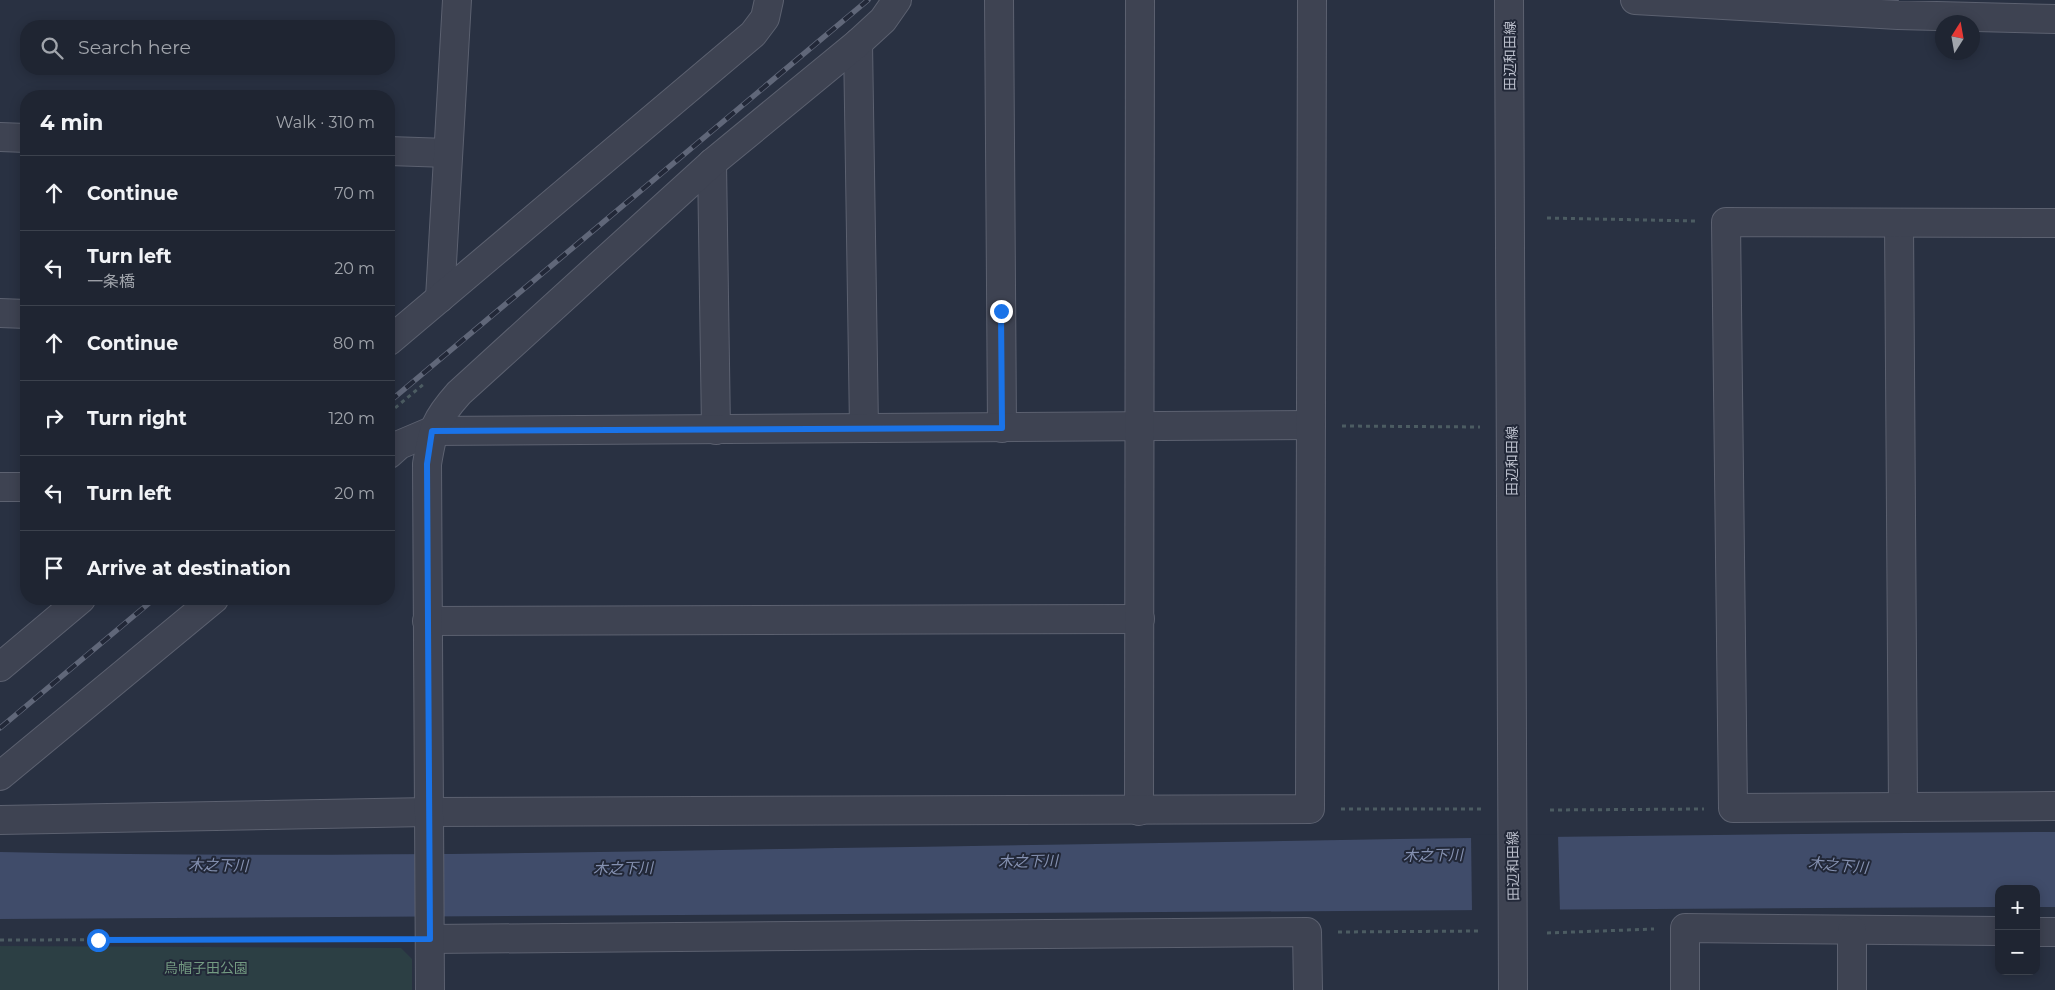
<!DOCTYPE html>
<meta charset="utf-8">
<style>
body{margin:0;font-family:Montserrat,"Noto Sans JP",sans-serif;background:#272d3a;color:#f1f3f6}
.controls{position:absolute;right:15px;bottom:15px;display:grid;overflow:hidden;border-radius:10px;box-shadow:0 2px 12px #0003}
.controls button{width:45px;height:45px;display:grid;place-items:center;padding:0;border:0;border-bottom:1px solid #3c424d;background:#1f2532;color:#f1f3f6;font:25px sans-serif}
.compass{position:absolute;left:1935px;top:15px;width:45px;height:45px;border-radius:50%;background:#1f2532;box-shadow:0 2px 12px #0003;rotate:11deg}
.stop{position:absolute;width:15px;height:15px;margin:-11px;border:4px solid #1a73e8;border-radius:50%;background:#fff}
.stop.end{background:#1a73e8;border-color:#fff;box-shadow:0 1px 5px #0008}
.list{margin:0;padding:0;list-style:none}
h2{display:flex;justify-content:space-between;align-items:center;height:65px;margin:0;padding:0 20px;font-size:21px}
h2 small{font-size:16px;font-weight:400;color:#a1a5ac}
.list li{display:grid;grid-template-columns:32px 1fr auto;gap:15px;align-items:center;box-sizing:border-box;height:75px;padding:0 20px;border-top:1px solid #3c424d}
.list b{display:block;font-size:19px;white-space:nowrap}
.list p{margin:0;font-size:16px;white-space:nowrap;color:#a1a5ac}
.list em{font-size:16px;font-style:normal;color:#a1a5ac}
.icon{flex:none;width:28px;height:28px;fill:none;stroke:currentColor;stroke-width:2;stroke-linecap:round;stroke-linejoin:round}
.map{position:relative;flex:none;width:2055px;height:990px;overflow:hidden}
.search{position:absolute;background:#1f2532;box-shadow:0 2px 12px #0003;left:20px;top:20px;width:375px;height:55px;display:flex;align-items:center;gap:12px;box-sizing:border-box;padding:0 18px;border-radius:20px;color:#a1a5ac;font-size:19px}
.panel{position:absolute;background:#1f2532;box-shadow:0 2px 12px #0003;left:20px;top:90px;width:375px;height:515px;border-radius:20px}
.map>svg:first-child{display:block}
.green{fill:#2c3f44}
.water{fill:#404c6a}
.pier{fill:#293142}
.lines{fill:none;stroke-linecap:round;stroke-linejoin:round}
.minor-casing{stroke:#5c6170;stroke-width:30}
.tertiary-casing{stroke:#5c6170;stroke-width:30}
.path{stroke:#4c5c62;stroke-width:3;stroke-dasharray:4 4;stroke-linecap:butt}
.minor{stroke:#3e4352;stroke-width:28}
.tertiary{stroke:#3e4352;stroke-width:28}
.rail-casing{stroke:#606779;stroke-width:5.5}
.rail{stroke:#222838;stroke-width:4;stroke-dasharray:11;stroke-linecap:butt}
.route{stroke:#1a73e8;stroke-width:6}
.labels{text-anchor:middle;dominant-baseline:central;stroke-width:4;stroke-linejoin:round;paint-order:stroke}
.street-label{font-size:14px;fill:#bbbfcc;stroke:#222838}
.park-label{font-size:14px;fill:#749b82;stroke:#222838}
.water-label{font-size:15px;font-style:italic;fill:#8591b1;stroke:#222838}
</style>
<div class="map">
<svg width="2055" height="990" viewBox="0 0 2055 990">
<rect width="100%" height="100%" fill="#293142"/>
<polygon class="green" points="0,946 401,948 412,959 412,990 0,990"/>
<path class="water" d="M2055,832V907H2036V889H1999V907L0,919V852C279,858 558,853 836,848C1243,842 1649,834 2055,832Z"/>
<polygon class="pier" points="1558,834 1560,913 1472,913 1471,835"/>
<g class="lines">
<defs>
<g id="minor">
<polyline points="999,0 1002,428"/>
<polyline points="858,43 864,428"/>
<polyline points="0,137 26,138"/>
<polyline points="389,151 448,153"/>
<polyline points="712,163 716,430"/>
<polyline points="1899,223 1903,807"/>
<polyline points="2055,223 1726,222 1733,808 2055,806"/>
<polyline points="440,298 457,0"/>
<polyline points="0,313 26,314"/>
<polyline points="389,341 753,34 765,18 769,0"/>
<polyline points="389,454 399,445 432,431 1311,425"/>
<polyline points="0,487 26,487"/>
<polyline points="427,621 1140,619"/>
<polyline points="0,667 81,599"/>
<polyline points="0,776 214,599"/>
<polyline points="1139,811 1140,0"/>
<polyline points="0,820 428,812 1310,809 1312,0"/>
<polyline points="2036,932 2055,932"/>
<polyline points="430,939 1307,932 1308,990"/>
<path d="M430,990L427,464C433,429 434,421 459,393L712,163L858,43L883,20L897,0"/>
<polyline points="1685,990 1685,928 1999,931"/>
<polyline points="1852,990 1852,931"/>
</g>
<g id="tertiary">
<polyline points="1509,0 1513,990"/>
<polyline points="1635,0 1898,15 2055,19"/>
</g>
</defs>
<use href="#minor" class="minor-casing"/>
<use href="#tertiary" class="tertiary-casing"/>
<g class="path">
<polyline points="1547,218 1696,221"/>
<polyline points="389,413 425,383"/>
<polyline points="1342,426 1480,427"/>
<polyline points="1341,809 1482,809"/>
<polyline points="1550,810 1704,809"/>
<polyline points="1338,932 1482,931"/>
<polyline points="1547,933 1654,929"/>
<polyline points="0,940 399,939"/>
</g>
<use href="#minor" class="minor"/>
<use href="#tertiary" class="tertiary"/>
<defs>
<g id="rail">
<polyline points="389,402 868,0"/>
<polyline points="0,728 154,599"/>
</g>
</defs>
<use href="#rail" class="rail-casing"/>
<use href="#rail" class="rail"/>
</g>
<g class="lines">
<polyline class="route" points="98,940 430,939 427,464 432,431 1002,428 1001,311"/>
</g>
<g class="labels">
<g class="street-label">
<text transform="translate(1510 56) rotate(-90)">田辺和田線</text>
<text transform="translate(1512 461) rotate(-90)">田辺和田線</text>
<text transform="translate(1513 866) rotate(-91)">田辺和田線</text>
</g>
<g class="park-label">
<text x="206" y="968">烏帽子田公園</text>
</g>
<g class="water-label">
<text transform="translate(1433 855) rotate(-1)">木之下川</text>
<text transform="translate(1028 861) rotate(-1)">木之下川</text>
<text transform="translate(218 865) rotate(1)">木之下川</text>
<text transform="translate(1838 865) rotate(5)">木之下川</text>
<text transform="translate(623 868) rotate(-1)">木之下川</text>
</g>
</g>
</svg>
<div class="controls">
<button>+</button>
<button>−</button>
</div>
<svg class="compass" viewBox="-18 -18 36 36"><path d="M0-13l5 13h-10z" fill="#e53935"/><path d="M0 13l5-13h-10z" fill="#a1a5ac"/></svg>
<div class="stop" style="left:98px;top:940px"></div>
<div class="stop end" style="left:1001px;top:311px"></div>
<div class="search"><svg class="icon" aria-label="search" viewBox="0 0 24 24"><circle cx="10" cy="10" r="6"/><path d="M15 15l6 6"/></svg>Search here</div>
<section class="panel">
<h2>4 min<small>Walk · 310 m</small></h2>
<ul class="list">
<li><svg class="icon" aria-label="ahead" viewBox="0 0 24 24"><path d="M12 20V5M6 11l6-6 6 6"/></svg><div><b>Continue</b></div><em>70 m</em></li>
<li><svg class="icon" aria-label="left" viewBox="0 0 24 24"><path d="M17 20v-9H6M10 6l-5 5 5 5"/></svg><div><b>Turn left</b><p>一条橋</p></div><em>20 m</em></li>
<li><svg class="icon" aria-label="ahead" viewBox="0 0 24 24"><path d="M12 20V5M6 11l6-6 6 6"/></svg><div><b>Continue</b></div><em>80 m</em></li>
<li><svg class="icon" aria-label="right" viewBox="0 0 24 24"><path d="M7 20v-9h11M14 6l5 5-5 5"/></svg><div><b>Turn right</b></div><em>120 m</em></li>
<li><svg class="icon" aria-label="left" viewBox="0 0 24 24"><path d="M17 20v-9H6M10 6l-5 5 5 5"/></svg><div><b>Turn left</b></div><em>20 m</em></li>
<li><svg class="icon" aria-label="arrive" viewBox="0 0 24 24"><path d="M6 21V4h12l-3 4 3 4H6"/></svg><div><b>Arrive at destination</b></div></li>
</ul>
</section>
</div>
